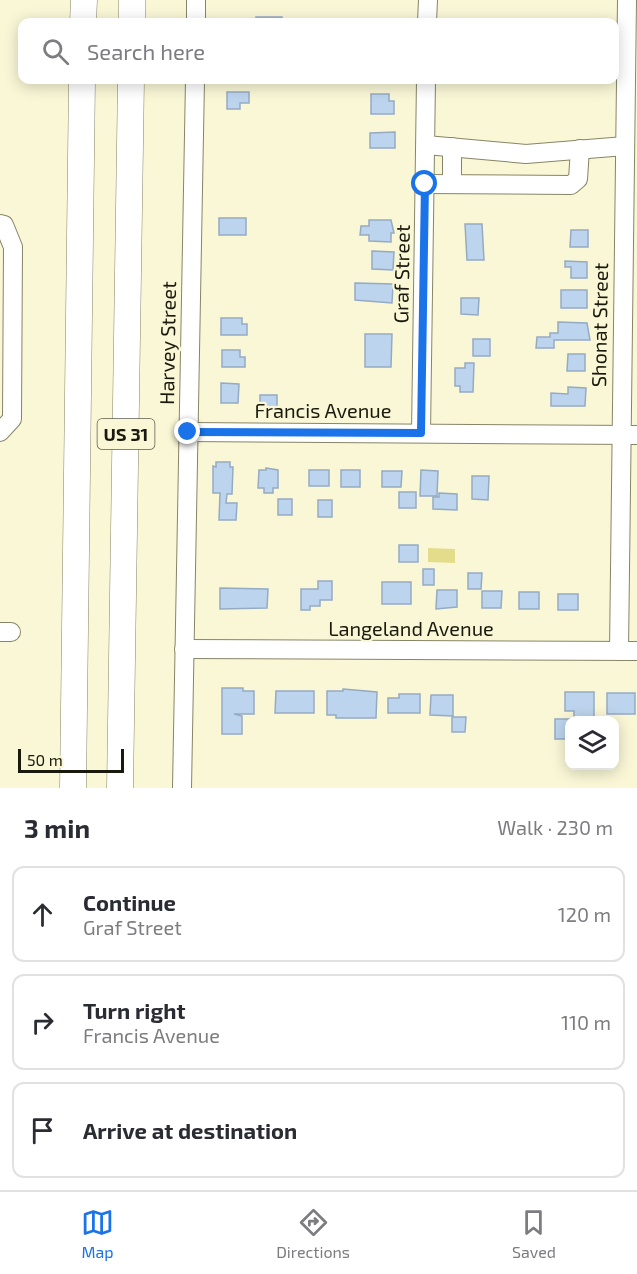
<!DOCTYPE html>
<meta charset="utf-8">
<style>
body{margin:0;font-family:"Exo 2",sans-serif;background:#f2f2f3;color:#2b2b33}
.controls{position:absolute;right:18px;bottom:18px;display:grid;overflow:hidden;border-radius:12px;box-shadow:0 3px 15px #0003}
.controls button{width:54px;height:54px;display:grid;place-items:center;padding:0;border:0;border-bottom:2px solid #e1e1e2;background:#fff;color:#2b2b33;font:30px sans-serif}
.scale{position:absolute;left:18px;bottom:15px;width:106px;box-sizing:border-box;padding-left:6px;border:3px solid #1a190d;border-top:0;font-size:16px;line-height:21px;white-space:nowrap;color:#1a190d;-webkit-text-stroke:4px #f9f7d6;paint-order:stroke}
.stop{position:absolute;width:18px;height:18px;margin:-14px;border:4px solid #1a73e8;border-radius:50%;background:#fff}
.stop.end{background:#1a73e8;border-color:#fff;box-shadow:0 2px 6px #0008}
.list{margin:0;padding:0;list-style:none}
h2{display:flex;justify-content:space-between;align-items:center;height:78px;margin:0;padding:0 24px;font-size:26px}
h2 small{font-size:20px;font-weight:400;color:#7c7c81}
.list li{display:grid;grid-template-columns:39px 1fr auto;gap:18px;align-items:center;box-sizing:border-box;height:96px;margin:0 12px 12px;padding:0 12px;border:2px solid #e1e1e2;border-radius:12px}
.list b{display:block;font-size:22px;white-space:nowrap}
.list p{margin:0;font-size:20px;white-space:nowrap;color:#7c7c81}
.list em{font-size:20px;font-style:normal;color:#7c7c81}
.icon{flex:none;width:33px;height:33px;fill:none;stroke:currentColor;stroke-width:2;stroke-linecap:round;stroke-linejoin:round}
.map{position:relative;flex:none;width:637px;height:788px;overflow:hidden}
.search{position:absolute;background:#fff;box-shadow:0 3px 15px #0003;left:18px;right:18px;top:18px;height:66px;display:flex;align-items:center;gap:15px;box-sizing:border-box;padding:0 21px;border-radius:12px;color:#7c7c81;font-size:22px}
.sheet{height:402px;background:#fff}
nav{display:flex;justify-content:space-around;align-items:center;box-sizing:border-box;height:84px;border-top:2px solid #e1e1e2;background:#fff;font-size:16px;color:#7c7c81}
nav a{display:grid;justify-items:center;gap:3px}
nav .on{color:#1a73e8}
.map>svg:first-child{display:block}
.water{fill:#e3dd8b}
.building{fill:#bcd4ed;stroke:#95abc3;stroke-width:1.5}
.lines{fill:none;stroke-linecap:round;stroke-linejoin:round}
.minor-casing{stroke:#878567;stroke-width:20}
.highway-casing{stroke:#878567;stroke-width:27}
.minor{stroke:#fff;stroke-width:18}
.highway{stroke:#fff;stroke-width:26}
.route{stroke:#1a73e8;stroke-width:8}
.labels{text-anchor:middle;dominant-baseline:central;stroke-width:4.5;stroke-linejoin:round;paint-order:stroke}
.shield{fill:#f9f7d6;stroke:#5d5c49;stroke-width:1.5}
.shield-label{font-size:18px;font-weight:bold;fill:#1a190d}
.street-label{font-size:20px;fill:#1a190d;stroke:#f9f7d6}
</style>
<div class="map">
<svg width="637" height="788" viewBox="0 0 637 788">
<rect width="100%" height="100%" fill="#f9f7d6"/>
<polygon class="water" points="428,548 455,549 455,563 428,562"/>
<g class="building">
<rect x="256" y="17" width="26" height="5"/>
<polygon points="227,92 249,92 249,103 240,103 240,109 227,109"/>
<polygon points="371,94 389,94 389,101 394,101 394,114 371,114"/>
<polygon points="395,132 395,148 370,148 370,133"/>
<rect x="219" y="218" width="27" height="17"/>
<polygon points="369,220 391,220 394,233 391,233 391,242 369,241 369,235 360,235 361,226 369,226"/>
<polygon points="465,224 482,224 484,260 467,260"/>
<polygon points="571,230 588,230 588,247 570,247"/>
<polygon points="372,251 394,252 393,270 372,269"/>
<polygon points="565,261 587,262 587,278 571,278 571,267 565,267"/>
<polygon points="355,283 393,284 392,303 355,300"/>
<rect x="561" y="290" width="26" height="18"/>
<polygon points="461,298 479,298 478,315 461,314"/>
<polygon points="221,318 242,318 242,324 247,324 247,335 221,335"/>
<polygon points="558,322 587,323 590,340 554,340 554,348 536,348 537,337 550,337 550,333 558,333"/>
<polygon points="365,334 392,334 391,367 365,367"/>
<rect x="473" y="339" width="17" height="17"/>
<polygon points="222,350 240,350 240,357 245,357 245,367 222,367"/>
<polygon points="568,354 585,354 585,371 567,371"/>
<polygon points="465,363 474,363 473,392 460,392 460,386 455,386 455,368 465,368"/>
<polygon points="221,383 239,384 238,403 221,403"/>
<polygon points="568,387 586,388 585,406 551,406 551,393 568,394"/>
<rect x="260" y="395" width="17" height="15"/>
<polygon points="216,462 230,462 230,467 233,467 232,494 227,494 226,503 237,503 236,520 219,520 220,493 213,493 213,466 216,467"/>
<polygon points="266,468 278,470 278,488 273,488 273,493 264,493 264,488 258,488 259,470 266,470"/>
<rect x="309" y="470" width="20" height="16"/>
<rect x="341" y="470" width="19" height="17"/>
<polygon points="421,470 438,471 437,496 420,496"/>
<polygon points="382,471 402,471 401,487 382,487"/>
<polygon points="472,476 489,476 488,500 472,499"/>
<rect x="399" y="492" width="17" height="16"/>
<polygon points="439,493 457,494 457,510 433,509 433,497 439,497"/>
<rect x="278" y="499" width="14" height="16"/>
<rect x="318" y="500" width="14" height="17"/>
<rect x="399" y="545" width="19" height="17"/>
<rect x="423" y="569" width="11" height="16"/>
<polygon points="468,573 482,573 481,589 468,589"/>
<polygon points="318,581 332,581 332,600 320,600 320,606 310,606 310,610 301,610 301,589 318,589"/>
<rect x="382" y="582" width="29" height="22"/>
<polygon points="220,588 268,589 267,608 220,609"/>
<polygon points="437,590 457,590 457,607 436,609"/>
<polygon points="482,591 502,591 501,608 482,608"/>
<rect x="519" y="592" width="20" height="17"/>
<rect x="558" y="594" width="20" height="16"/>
<polygon points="222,688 243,688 243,691 254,691 254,714 234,714 242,716 242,734 222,734"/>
<polygon points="343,689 377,692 376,718 336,718 336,715 327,715 327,691 343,691"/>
<polygon points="276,691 314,691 314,713 275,713"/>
<polygon points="565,692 594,692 594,720 574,720 574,711 565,711"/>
<rect x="607" y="693" width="28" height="21"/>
<polygon points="399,694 420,694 420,713 388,713 388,698 399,698"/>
<polygon points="431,695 453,695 453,716 430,715"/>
<polygon points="452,717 466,717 465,732 452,732"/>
<rect x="555" y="719" width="15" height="20"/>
</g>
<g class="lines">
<defs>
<g id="minor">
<polyline points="196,22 196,0"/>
<polyline points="427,22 428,0"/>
<polyline points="426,145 526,154 625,146"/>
<polyline points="452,147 452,184"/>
<polyline points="425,184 571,185 578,179 580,149"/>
<polyline points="0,224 4,225 13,247 12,419 0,432"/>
<polyline points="188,432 637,435"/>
<polyline points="421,433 426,80"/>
<polyline points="0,632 11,632"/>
<polyline points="184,649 637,651"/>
<polyline points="619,651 627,0"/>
<polyline points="182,788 195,80"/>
</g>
<g id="highway">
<polyline points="83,22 84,0"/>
<polyline points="132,22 132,0"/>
<polyline points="73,788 82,80"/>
<polyline points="120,788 131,80"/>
</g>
</defs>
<use href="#minor" class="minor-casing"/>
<use href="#highway" class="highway-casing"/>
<use href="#minor" class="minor"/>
<use href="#highway" class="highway"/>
</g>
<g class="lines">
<polyline class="route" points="188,432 421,433 425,184"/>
</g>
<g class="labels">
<rect class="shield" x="97.5" y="419" width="57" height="30" rx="4.5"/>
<g class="shield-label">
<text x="126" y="434">US 31</text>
</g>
<g class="street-label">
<text transform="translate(401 274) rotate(-89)">Graf Street</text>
<text transform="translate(599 325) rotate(-89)">Shonat Street</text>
<text transform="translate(167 343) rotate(-89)">Harvey Street</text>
<text x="323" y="410">Francis Avenue</text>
<text x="411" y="628">Langeland Avenue</text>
</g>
</g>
</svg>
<div class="controls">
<button><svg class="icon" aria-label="layers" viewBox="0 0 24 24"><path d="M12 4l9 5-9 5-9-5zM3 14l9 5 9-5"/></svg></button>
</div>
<div class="scale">50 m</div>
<div class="stop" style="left:425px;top:184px"></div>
<div class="stop end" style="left:188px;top:432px"></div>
<div class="search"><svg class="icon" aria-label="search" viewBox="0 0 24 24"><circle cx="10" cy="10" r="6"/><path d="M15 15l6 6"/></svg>Search here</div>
</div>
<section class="sheet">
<h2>3 min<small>Walk · 230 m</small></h2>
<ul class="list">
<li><svg class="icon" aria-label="ahead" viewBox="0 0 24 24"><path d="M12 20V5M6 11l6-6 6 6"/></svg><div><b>Continue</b><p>Graf Street</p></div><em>120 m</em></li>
<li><svg class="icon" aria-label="right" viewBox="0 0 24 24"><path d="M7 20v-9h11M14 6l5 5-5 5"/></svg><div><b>Turn right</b><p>Francis Avenue</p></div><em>110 m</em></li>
<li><svg class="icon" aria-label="arrive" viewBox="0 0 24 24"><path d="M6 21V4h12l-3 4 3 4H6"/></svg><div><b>Arrive at destination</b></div></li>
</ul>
</section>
<nav>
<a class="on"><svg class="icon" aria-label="map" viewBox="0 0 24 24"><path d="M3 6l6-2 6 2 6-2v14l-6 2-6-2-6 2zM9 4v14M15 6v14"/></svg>Map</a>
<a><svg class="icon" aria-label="directions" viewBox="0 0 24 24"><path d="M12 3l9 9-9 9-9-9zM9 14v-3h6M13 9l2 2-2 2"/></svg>Directions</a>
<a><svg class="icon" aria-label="saved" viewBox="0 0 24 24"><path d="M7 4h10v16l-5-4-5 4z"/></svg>Saved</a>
</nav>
